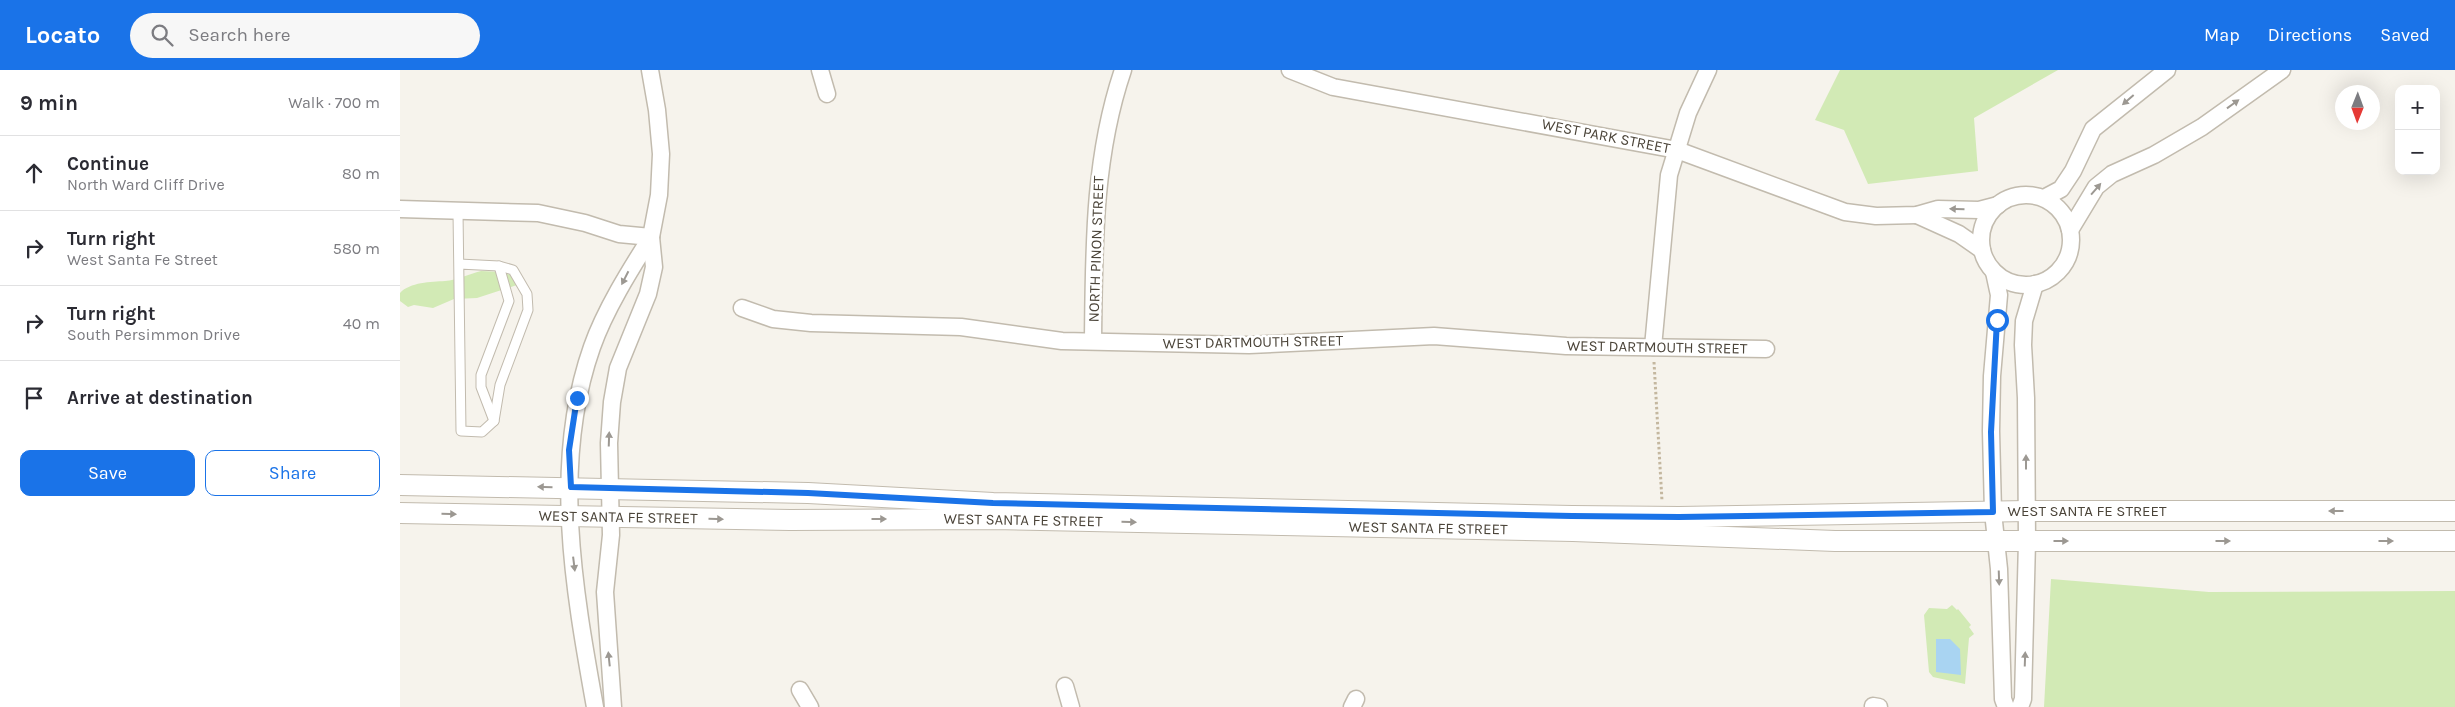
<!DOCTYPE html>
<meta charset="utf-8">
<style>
body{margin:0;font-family:Karla,sans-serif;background:#f7f7f7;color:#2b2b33}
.controls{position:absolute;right:15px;top:15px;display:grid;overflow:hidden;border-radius:10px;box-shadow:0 5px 20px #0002}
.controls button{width:45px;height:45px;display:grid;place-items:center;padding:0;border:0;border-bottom:1px solid #e1e1e2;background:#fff;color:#2b2b33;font:25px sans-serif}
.compass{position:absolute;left:1935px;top:15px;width:45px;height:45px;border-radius:50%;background:#fff;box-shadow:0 5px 20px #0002;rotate:181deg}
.stop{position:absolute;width:15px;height:15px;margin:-11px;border:4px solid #1a73e8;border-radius:50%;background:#fff}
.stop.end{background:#1a73e8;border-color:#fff;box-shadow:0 1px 5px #0008}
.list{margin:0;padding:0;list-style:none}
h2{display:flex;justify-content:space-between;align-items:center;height:65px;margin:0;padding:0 20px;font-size:21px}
h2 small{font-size:16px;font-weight:400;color:#7c7c81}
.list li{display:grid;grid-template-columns:32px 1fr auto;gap:15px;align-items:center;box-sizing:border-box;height:75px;padding:0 20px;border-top:1px solid #e1e1e2}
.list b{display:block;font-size:19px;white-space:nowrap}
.list p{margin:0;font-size:16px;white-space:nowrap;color:#7c7c81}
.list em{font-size:16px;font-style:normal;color:#7c7c81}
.actions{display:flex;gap:10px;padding:15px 20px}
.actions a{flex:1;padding:11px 0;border:1px solid #1a73e8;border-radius:10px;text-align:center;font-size:18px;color:#1a73e8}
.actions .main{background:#1a73e8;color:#fff}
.icon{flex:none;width:28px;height:28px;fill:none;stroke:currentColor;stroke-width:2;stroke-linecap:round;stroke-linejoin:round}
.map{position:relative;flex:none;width:2055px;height:637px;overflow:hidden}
header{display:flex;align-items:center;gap:30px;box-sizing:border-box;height:70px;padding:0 25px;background:#1a73e8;color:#fff}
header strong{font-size:24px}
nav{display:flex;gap:28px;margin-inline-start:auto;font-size:18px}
.search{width:350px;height:45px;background:#f7f7f7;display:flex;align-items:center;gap:12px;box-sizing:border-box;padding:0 18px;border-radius:28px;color:#7c7c81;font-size:19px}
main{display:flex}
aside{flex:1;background:#fff}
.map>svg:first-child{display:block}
.green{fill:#d2eab5}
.water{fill:#a9d4f2}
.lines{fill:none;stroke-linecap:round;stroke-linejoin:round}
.service-casing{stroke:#c2bbae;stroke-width:11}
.minor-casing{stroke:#c2bbae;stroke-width:19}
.tertiary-casing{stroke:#c2bbae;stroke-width:22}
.path{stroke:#c4b79f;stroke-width:3;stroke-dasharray:2.5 2.5;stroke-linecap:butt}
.service{stroke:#fff;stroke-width:9}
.minor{stroke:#fff;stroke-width:16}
.tertiary{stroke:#fff;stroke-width:20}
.oneway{fill:#9c9892}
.route{stroke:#1a73e8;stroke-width:6}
.labels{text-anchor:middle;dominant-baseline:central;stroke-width:5;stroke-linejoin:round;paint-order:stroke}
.street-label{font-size:15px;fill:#4b4439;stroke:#fff}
</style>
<header>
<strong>Locato</strong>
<div class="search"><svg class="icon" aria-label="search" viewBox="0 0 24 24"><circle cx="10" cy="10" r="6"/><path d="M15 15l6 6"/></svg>Search here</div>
<nav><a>Map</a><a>Directions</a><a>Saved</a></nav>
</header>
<main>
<aside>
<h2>9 min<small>Walk · 700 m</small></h2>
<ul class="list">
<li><svg class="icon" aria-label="ahead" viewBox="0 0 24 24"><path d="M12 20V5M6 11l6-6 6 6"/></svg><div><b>Continue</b><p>North Ward Cliff Drive</p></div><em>80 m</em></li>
<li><svg class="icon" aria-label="right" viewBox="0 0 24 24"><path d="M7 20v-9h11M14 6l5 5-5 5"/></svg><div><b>Turn right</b><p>West Santa Fe Street</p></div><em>580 m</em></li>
<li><svg class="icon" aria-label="right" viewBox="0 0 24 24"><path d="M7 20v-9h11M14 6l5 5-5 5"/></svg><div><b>Turn right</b><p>South Persimmon Drive</p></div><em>40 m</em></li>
<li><svg class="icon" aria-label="arrive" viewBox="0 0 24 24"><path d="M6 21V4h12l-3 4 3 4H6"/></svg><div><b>Arrive at destination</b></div></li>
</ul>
<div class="actions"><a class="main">Save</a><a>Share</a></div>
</aside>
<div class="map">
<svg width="2055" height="637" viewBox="0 0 2055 637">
<rect width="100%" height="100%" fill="#f6f3ec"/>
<g class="green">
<polygon points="1440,0 1658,0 1574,48 1578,101 1468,114 1444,60 1415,50"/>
<path d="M81,201L102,202L114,206L117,215L77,228L54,229L33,238L14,235L8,237L0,231V223C10,212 31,212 45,211C57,210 69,204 81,201Z"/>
<polygon points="1651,509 1809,522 2055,521 2055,637 1644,637"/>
<polygon points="1552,535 1557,540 1558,539 1571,555 1569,557 1574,564 1569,568 1565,614 1533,607 1529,602 1524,545 1529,538 1547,539"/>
</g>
<polygon class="water" points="1536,569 1550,569 1560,579 1561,605 1536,602"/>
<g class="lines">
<defs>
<g id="service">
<polyline points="58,142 61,361 82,362 94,351 100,315 128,240 127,224 113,200 99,196 59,194"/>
<polyline points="94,351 81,317 81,305 109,231 99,196"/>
</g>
<g id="minor">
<polyline points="420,0 427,24"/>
<polyline points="890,0 933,17 1277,80 1445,142 1476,146 1517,145 1538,139 1579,140 1598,135"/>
<circle cx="1626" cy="170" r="45"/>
<polyline points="1644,128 1661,119 1673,101 1693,59 1767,0"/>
<polyline points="0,139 138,143 185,153 219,164 251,167"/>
<polyline points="1517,145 1559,164 1582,180"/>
<polyline points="1670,160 1696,117 1712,104 1754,85 1802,57 1882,0"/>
<polyline points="1594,202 1599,225 1592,306 1591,361 1593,442 1599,499 1603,629 1606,637"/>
<polyline points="342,238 373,249 411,253 561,257 662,271 849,275 1034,266 1166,276 1366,279"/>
<path d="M693,271C694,179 693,88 723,0"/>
<polyline points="1253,277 1269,105 1288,43 1308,0"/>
<polyline points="665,616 671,637"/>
<polyline points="400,620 410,637"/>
<polyline points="1473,636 1479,637"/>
<path d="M195,637C174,520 151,393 192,277C205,240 230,200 251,167"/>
<polyline points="213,637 205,522 211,465 209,373 212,332 218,298 248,224 254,197 251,167 259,125 261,84 257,40 250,0"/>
<polyline points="952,637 956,629"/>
<polyline points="1620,637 1623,629 1627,471 1626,328 1623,275 1624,251 1635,214"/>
</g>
<g id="tertiary">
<polyline points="0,415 408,423 593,433 1172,446 1279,447 1627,441 2055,441"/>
<polyline points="0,443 390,450 594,449 1173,461 1435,471 2055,471"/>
</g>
</defs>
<use href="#service" class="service-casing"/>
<use href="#minor" class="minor-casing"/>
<use href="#tertiary" class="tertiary-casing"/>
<polyline class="path" points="1254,292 1262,431"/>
<use href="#service" class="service"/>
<use href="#minor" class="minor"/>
<use href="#tertiary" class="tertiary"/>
</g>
<defs><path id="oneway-solid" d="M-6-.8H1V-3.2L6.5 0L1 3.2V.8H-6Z" transform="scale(1.25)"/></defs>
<g class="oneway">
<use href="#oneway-solid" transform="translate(1728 30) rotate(139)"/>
<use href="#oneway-solid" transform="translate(1833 34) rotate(-36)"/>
<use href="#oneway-solid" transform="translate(1696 119) rotate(-49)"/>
<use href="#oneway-solid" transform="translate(1557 139) rotate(-178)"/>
<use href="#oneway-solid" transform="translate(225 208) rotate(117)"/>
<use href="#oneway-solid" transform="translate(209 369) rotate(-88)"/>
<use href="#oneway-solid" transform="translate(1626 392) rotate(-90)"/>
<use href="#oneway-solid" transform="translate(145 417) rotate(-179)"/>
<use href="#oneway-solid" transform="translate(1936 441) rotate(180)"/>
<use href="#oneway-solid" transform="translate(49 444) rotate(1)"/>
<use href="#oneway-solid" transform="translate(316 449) rotate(1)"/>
<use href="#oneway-solid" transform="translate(479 449)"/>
<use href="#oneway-solid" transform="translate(729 452) rotate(1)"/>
<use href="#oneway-solid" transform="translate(1661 471)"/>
<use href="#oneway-solid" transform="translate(1823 471)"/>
<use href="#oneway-solid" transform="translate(1986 471)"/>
<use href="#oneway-solid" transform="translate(174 494) rotate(83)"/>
<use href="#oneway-solid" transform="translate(1599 508) rotate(88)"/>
<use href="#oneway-solid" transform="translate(209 589) rotate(-96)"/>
<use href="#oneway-solid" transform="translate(1625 589) rotate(-88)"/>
</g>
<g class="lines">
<polyline class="route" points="177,328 169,380 171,417 408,423 593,433 1172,446 1279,447 1593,442 1591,362 1597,250"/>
</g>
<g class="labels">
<g class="street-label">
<text transform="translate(1206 66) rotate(11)">WEST PARK STREET</text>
<text transform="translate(696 179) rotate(-88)">NORTH PINON STREET</text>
<text transform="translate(853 272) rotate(-1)">WEST DARTMOUTH STREET</text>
<text transform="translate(1257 277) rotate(1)">WEST DARTMOUTH STREET</text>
<text x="1687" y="441">WEST SANTA FE STREET</text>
<text transform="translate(218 447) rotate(1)">WEST SANTA FE STREET</text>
<text transform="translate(623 450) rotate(1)">WEST SANTA FE STREET</text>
<text transform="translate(1028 458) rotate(1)">WEST SANTA FE STREET</text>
</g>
</g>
</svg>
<div class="controls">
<button>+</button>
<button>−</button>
</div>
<svg class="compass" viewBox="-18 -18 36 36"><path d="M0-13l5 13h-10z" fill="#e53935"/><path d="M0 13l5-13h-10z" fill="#7c7c81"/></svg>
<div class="stop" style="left:1597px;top:250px"></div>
<div class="stop end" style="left:177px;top:328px"></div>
</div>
</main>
